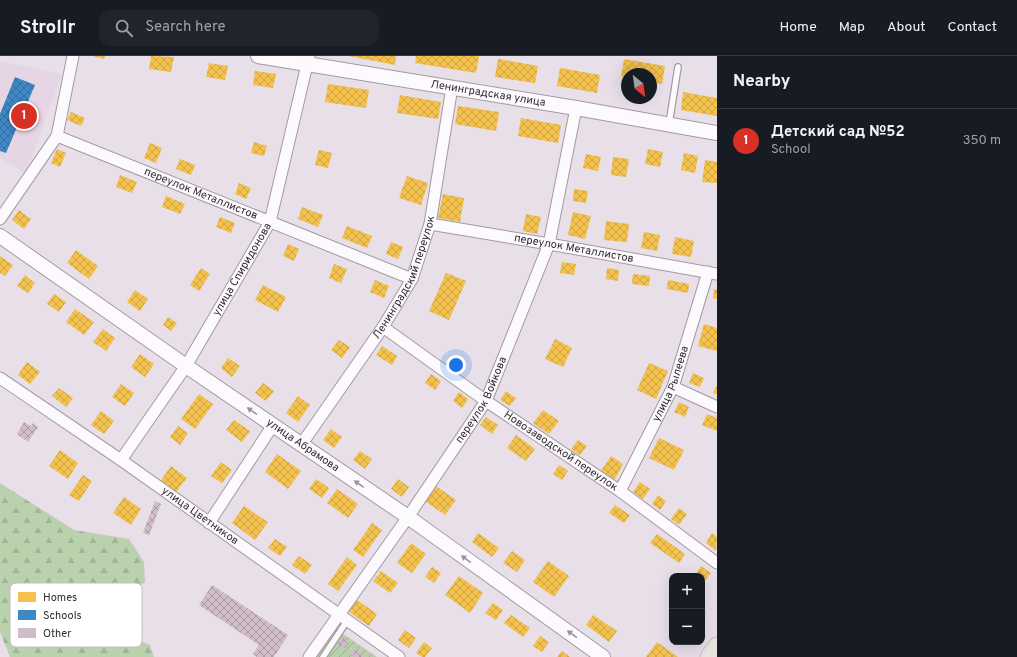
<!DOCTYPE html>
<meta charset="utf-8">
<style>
body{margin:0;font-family:Overpass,sans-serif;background:#20242c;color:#f1f3f6}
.controls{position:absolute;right:12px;bottom:12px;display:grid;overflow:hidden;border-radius:8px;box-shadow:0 4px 16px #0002}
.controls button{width:36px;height:36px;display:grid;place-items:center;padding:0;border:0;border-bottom:1px solid #363941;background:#171b24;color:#f1f3f6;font:20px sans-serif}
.compass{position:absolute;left:621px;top:12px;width:36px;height:36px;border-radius:50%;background:#171b24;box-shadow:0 4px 16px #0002;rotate:151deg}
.you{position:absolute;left:456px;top:309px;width:14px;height:14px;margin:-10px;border:3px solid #fff;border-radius:50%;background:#1a73e8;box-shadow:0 0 0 6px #1a73e833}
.badge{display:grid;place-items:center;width:26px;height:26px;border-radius:50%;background:#d93025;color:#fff;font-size:13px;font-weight:700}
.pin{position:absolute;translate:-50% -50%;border:2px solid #fff;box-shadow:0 1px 4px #0006}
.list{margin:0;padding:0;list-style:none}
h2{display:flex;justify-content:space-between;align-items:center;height:52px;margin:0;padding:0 16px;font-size:17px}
h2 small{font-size:13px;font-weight:400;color:#9ea1a6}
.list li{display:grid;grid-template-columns:26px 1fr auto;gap:12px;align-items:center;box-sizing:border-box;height:64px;padding:0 16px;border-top:1px solid #363941}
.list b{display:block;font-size:15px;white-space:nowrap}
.list p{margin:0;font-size:13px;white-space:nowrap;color:#9ea1a6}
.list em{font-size:13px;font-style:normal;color:#9ea1a6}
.icon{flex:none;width:22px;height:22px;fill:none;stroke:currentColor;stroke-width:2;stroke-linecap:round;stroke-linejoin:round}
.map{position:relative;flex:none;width:717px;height:601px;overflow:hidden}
header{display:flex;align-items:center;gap:24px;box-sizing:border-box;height:56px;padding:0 20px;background:#171b24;border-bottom:1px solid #363941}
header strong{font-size:19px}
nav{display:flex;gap:22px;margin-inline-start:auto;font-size:14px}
.search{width:280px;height:36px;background:#20242c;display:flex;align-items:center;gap:10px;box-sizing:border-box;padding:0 14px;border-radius:12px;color:#9ea1a6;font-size:15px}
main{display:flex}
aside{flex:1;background:#171b24}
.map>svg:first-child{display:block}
.built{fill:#e5d5e5}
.forest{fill:url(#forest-firs)}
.garden{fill:url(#garden-furrows)}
.homes{fill:url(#homes-cross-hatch)}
.schools{fill:url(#schools-cross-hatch)}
.building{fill:url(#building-cross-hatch)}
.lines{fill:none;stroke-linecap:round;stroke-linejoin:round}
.service-casing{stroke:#a29ba2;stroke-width:8}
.minor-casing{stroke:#a29ba2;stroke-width:13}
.tertiary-casing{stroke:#a29ba2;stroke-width:16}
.primary-casing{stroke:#c3bec3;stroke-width:19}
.service{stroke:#fcfafc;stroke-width:5.5}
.minor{stroke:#fcfafc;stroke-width:11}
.tertiary{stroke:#fcfafc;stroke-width:14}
.primary{stroke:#ebe3e0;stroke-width:17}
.oneway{fill:#989398}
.labels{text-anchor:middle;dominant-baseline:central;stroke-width:4;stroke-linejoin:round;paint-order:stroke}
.street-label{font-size:11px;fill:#332c33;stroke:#fff}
.key{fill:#fff;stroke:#c2c0c2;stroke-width:1}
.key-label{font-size:11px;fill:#332c33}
</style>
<header>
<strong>Strollr</strong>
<div class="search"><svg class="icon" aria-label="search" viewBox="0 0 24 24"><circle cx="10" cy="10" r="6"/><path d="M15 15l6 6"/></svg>Search here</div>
<nav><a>Home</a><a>Map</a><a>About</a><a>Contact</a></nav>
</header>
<main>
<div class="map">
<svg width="717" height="601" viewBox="0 0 717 601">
<defs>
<pattern id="forest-firs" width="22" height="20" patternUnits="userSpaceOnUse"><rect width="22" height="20" fill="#bad1ae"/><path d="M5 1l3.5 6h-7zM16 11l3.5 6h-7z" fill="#a0b496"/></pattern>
<pattern id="garden-furrows" width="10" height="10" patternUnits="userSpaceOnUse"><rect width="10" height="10" fill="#b8ceac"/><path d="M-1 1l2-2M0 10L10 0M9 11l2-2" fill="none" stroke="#9fb194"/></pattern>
<pattern id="homes-cross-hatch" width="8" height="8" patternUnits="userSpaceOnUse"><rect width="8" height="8" fill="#f2c14e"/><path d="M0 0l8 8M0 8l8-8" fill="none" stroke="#d0a645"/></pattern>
<pattern id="schools-cross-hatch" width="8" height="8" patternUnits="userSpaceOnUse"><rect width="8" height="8" fill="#3f88c5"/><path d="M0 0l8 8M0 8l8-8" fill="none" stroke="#356fa1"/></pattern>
<pattern id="building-cross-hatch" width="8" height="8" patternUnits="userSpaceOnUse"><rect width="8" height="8" fill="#d1bdc8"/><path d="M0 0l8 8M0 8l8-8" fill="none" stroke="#aa9aa3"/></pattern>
</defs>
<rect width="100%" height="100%" fill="#e8dfe8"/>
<polygon class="built" points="0,5 62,18 26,117 0,102"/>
<polygon class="forest" points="0,427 74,474 129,483 144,506 145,526 130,537 143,573 138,584 150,589 154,601 10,601 0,576"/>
<polygon class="garden" points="336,573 377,601 316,601"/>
<g class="homes">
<polygon points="93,0 105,0 104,3"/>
<polygon points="151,0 174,1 171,16 149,13"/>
<polygon points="349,0 396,0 395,9"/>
<polygon points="416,0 479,0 476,17 415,7"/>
<polygon points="498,3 538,10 535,27 495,21"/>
<polygon points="624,3 665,10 662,28 651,26 651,18 627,18 627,22 621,21"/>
<polygon points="209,7 228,10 225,24 206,21"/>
<polygon points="560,12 600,19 597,37 557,30"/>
<polygon points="255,15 276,18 273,32 253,29"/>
<polygon points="328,28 369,34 366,52 325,46"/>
<polygon points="683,36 717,42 717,60 681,54"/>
<polygon points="400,39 441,46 438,63 397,57"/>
<polygon points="458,50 499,56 496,75 455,68"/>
<polygon points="71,56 85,62 81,70 67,64"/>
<polygon points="521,62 561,69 558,87 518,80"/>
<polygon points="254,86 267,90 264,100 251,97"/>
<polygon points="150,87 162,92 156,107 144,102"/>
<polygon points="57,93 66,97 60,111 51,107"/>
<polygon points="648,93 663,96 660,111 645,108"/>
<polygon points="319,94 332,97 328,112 315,109"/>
<polygon points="684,97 698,100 695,117 681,114"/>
<polygon points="586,98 601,101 598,115 583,112"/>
<polygon points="613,101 629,103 626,121 611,119"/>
<polygon points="180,103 195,109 191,119 176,113"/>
<polygon points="705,104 717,106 717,127 702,126"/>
<polygon points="120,119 137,126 132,137 116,131"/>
<polygon points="407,120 428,127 421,149 399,142"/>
<polygon points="239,127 251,132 246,143 235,138"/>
<polygon points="574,133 588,135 586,147 573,145"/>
<polygon points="443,138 464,142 460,166 438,162"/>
<polygon points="166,140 185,148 180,158 162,151"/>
<polygon points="302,151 323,159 318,171 298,163"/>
<polygon points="19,154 31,163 24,173 12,164"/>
<polygon points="573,156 591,160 585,183 568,179"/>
<polygon points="526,158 541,161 537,178 523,175"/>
<polygon points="220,161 235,167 231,177 216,171"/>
<polygon points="606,165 629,168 627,186 604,184"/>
<polygon points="347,170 372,180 367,192 342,182"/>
<polygon points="644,176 660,179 657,195 641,192"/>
<polygon points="675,181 694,185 691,201 672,198"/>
<polygon points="391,186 403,191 398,203 386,198"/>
<polygon points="288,188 299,193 294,205 283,200"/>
<polygon points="76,194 98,210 89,223 67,207"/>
<polygon points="0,200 13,209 5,220 0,217"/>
<polygon points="562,206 576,208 574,219 560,217"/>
<polygon points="334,208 347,213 341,227 329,222"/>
<polygon points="201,212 210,218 199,235 190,229"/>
<polygon points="607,212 619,214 618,225 606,223"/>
<polygon points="446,217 466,225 449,264 429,255"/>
<polygon points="633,218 650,220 649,230 632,228"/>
<polygon points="25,219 35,227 28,237 17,230"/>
<polygon points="375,224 389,230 384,242 370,236"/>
<polygon points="668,224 689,228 688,237 667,233"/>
<polygon points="263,229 286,241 278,256 255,244"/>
<polygon points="714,233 717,233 717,243 713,242"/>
<polygon points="135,234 148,243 140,255 127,246"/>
<polygon points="54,238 66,246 59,256 47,248"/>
<polygon points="75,253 94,266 84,279 66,266"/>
<polygon points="168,261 177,267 171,275 163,269"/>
<polygon points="704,268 717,272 717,295 698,290"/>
<polygon points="103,273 115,282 106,295 93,286"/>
<polygon points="555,283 572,292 563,311 545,303"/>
<polygon points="339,284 350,291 342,302 331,294"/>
<polygon points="382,290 397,300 392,309 376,299"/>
<polygon points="140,298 154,308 145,321 131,311"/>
<polygon points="228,302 240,310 232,321 221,312"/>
<polygon points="27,306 40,316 30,328 18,319"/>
<polygon points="649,307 668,315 656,343 637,334"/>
<polygon points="693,317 704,322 700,331 689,327"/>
<polygon points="431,318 441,325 435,334 425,327"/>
<polygon points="263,327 274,335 266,345 255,337"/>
<polygon points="121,328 134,337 125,350 112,341"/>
<polygon points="717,329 717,339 713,337"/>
<polygon points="59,332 73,342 66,351 52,340"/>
<polygon points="506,335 516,342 510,350 500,344"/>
<polygon points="459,336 468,343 462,352 453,345"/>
<polygon points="199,338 213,348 195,373 181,363"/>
<polygon points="298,340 310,349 298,366 286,357"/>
<polygon points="679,346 689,351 685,361 674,356"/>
<polygon points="543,354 559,365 549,378 533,367"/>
<polygon points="101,355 114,365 104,378 91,369"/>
<polygon points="707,358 717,362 717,375 702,369"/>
<polygon points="486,361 498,369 492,378 480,369"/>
<polygon points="234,364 250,375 242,386 226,374"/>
<polygon points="178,370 188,377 180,389 170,381"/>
<polygon points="331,373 342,381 334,392 323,384"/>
<polygon points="516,379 535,393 526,405 507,392"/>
<polygon points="659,382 684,394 674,414 649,402"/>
<polygon points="578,384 587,390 580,399 571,393"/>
<polygon points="60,394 78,407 68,423 49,410"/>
<polygon points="360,395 372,403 365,413 353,404"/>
<polygon points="277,398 301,415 288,433 265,416"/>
<polygon points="611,400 623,408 615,423 601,415"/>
<polygon points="221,406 232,414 222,427 211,420"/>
<polygon points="559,409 568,415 562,424 553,418"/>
<polygon points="171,410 187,422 175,437 160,426"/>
<polygon points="83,419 92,425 79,445 69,439"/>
<polygon points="316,423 329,432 322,442 309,433"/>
<polygon points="398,423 409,431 402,441 391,433"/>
<polygon points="640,426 650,433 643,443 633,436"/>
<polygon points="436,430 456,444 445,459 425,445"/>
<polygon points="337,433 358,448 348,462 327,447"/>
<polygon points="658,439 666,445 660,454 652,448"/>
<polygon points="124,441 141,453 131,469 113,457"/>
<polygon points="615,449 630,459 624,467 609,457"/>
<polygon points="244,450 268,466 255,484 232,467"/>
<polygon points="679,452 687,458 679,469 671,463"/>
<polygon points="372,467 382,474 363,501 353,494"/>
<polygon points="478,477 499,492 492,501 472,486"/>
<polygon points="712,477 717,481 716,495 706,487"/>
<polygon points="657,478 685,498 679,507 650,487"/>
<polygon points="275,483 287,491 280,500 268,492"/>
<polygon points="411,487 426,498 412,517 397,507"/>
<polygon points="512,495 525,504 517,516 503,507"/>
<polygon points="299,500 312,509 305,518 292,509"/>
<polygon points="347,501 357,509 338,535 328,528"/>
<polygon points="548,505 569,520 554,541 533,526"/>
<polygon points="701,510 711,517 706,524 702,522 702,520 696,518"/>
<polygon points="432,511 441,517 434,527 425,521"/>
<polygon points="381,515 398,527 390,537 373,525"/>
<polygon points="459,520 483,537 470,557 445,539"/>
<polygon points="357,544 377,558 369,570 349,556"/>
<polygon points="493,547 503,554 496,564 485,557"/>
<polygon points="511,559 530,572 523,581 504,567"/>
<polygon points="593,559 617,575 609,586 586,569"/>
<polygon points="405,574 416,582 409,592 398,584"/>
<polygon points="540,580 549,586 542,596 533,590"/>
<polygon points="424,586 432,592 425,601 422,601 416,597"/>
<polygon points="657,586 678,601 646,601"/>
<polygon points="562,595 570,601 557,601"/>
</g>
<polygon class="schools" points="15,21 35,29 6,97 0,95 0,58"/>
<g class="building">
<polygon points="24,366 31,370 33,367 38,371 28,386 17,378"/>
<polygon points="155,445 161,448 149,479 143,477"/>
<polygon points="212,529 288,579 274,601 257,601 253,598 259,589 199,549"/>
<polygon points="341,581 349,587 345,592 337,587"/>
<polygon points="355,592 364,599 363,601 355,601 351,598"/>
</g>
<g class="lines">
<defs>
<g id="service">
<polyline points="669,68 678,11"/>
<polyline points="323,601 347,565"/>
</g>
<g id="minor">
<path id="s1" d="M57,80L412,223"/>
<polyline points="0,163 57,80 73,0"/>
<path id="s2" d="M430,168L549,188L717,218"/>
<path id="s3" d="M383,271L486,345L620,435L717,507"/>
<path id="s4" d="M0,322L121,404L399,601"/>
<polyline points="673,331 717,351"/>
<path id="s5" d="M301,389L383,271L412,223L430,168L452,31"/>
<path id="s6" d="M121,404L186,310L270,166L309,0"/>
<path id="s7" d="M620,435L673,331L708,216"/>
<polyline points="209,467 273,369"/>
<path id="s8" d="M309,601L408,461L486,345L549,188L576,52"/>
</g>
<g id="tertiary">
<path id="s9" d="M258,0L576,52L717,77"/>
<path id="s10" d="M0,180L186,310L408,461L603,601"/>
</g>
<polyline id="primary" points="709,601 717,590"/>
</defs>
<use href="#service" class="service-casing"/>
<use href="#minor" class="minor-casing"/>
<use href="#tertiary" class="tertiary-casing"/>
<use href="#primary" class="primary-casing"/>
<use href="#service" class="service"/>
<use href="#minor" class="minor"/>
<use href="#tertiary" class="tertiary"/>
<use href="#primary" class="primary"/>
</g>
<defs><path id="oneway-solid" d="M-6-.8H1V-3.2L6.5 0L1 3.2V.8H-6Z"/></defs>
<g class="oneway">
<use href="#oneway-solid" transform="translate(252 355) rotate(-146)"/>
<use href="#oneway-solid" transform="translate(359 428) rotate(-146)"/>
<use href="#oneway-solid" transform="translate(466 503) rotate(-144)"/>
<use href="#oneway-solid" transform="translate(572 578) rotate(-144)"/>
</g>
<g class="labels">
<g class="street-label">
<text stroke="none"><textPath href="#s9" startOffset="233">Ленинградская улица</textPath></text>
<text stroke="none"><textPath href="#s1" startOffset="155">переулок Металлистов</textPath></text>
<text stroke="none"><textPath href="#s2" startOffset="146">переулок Металлистов</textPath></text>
<text stroke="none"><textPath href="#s6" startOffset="226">улица Спиридонова</textPath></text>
<text stroke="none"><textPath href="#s5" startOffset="198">Ленинградский переулок</textPath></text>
<text stroke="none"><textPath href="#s7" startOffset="119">улица Рылеева</textPath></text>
<text stroke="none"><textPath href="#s8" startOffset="310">переулок Войкова</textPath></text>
<text stroke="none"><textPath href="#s10" startOffset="368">улица Абрамова</textPath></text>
<text stroke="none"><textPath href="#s3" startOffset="217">Новозаводской переулок</textPath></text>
<text stroke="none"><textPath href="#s4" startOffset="243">улица Цветников</textPath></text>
</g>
</g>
<rect x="10" y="527" width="132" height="64" rx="6" class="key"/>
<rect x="18" y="536" width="18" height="10" fill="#f2c14e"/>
<rect x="18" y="554" width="18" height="10" fill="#3f88c5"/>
<rect x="18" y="572" width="18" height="10" fill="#d1bdc8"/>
<g class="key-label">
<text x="43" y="545">Homes</text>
<text x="43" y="563">Schools</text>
<text x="43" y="581">Other</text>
</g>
</svg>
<div class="controls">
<button>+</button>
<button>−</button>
</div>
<svg class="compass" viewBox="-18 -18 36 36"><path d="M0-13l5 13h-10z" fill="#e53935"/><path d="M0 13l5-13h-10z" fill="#9ea1a6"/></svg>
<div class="you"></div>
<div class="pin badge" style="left:24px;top:60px">1</div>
</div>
<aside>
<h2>Nearby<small></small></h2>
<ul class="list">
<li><span class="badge">1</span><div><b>Детский сад №52</b><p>School</p></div><em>350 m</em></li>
</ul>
</aside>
</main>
